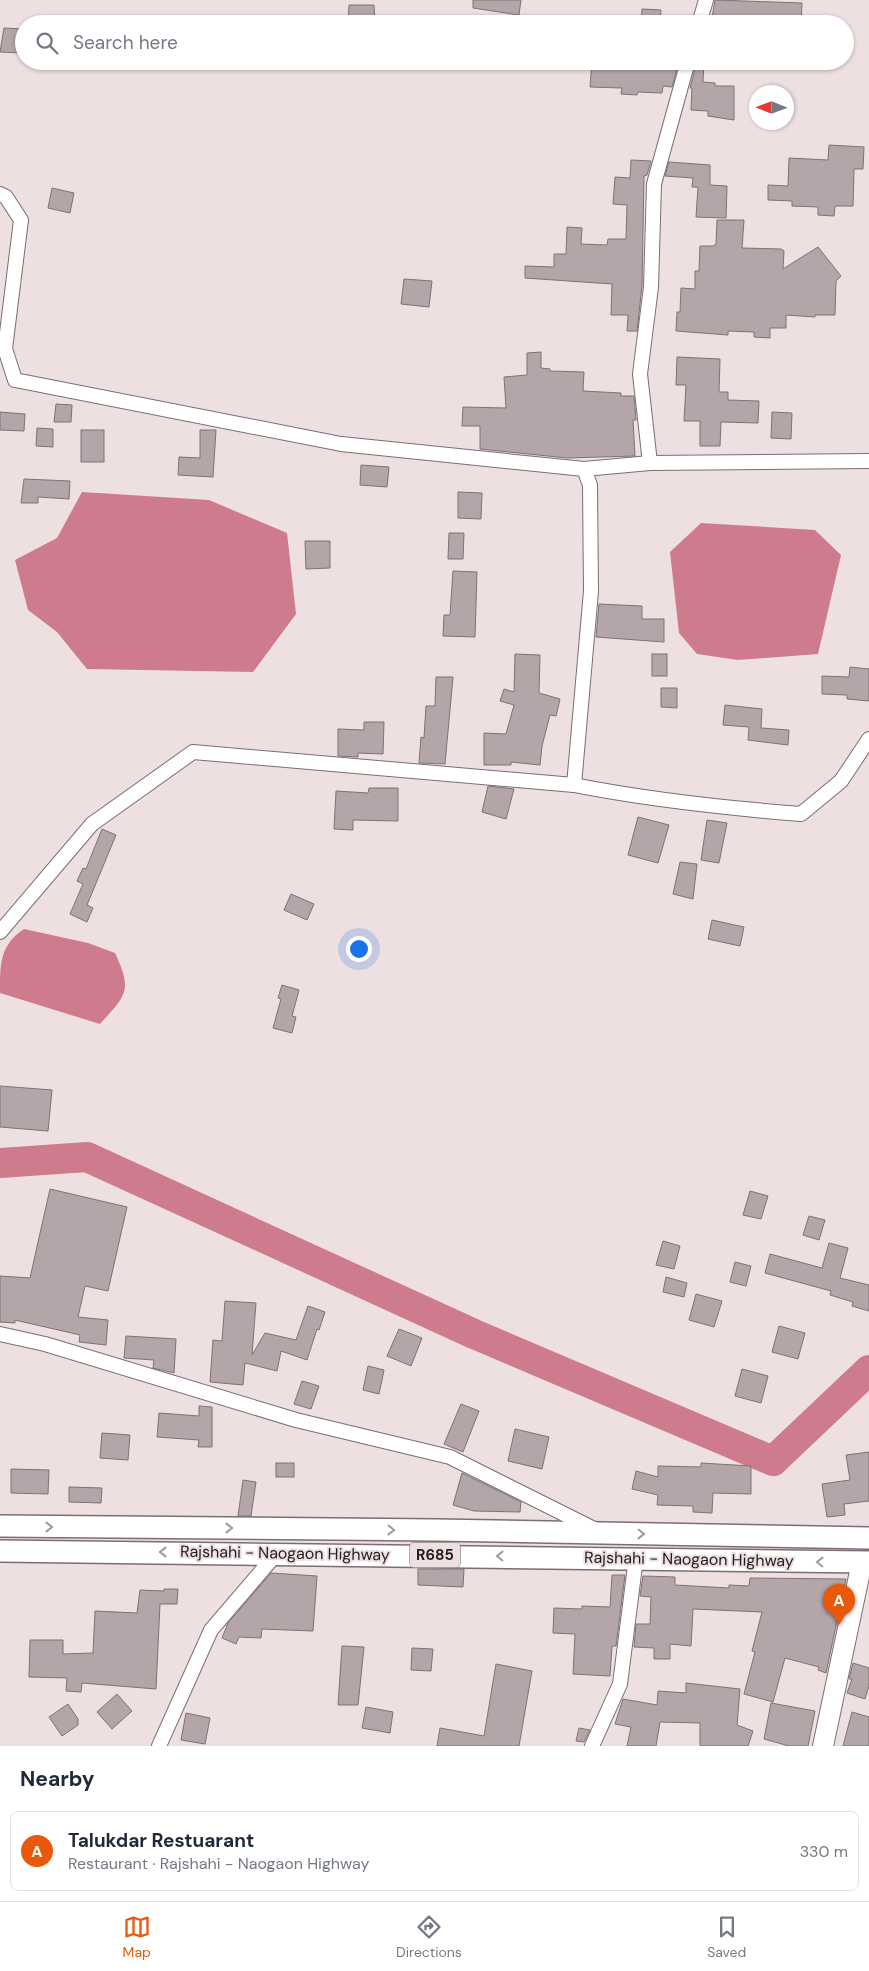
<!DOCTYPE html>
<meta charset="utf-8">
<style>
body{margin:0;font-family:"DM Sans",sans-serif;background:#f6f6f7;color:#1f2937}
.compass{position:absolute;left:749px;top:85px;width:45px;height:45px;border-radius:50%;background:#fff;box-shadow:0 1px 4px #0004;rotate:271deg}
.you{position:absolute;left:358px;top:948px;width:18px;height:18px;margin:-12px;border:4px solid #fff;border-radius:50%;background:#1a73e8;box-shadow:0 0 0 8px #1a73e833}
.badge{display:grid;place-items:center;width:32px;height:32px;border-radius:50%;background:#ea580c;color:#fff;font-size:16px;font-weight:700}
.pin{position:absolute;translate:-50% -41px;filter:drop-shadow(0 1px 2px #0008)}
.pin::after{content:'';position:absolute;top:26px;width:18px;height:15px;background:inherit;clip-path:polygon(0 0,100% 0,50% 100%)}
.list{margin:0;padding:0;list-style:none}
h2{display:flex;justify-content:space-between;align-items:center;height:65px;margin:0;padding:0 20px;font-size:21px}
h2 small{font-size:16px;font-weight:400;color:#747a83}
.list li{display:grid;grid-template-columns:32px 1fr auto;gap:15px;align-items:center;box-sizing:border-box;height:80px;margin:0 10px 10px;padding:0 10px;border:1px solid #e0e1e3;border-radius:8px}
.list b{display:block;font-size:19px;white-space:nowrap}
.list p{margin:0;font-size:16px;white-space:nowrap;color:#747a83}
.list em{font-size:16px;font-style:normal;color:#747a83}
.icon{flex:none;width:28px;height:28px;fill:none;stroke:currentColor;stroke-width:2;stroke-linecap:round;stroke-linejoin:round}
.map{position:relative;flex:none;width:869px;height:1746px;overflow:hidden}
.search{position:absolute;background:#fff;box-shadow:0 1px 4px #0004;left:15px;right:15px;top:15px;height:55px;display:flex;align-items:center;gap:12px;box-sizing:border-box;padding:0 18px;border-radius:28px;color:#747a83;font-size:19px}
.sheet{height:155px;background:#fff}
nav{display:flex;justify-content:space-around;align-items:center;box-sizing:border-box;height:70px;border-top:1px solid #e0e1e3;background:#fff;font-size:14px;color:#747a83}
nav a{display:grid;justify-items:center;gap:2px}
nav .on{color:#ea580c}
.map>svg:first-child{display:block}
.water{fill:#ce7c8d}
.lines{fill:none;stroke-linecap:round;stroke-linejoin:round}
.river{stroke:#ce7c8d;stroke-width:30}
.building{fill:#b4a6a8;stroke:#7f7274}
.minor-casing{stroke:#7c6e70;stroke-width:16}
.secondary-casing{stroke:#7c6e70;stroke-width:22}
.primary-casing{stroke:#7c6e70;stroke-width:24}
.minor{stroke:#fff;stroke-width:14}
.secondary{stroke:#fff;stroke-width:20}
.primary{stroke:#fff;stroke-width:21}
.oneway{stroke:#9b9999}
.labels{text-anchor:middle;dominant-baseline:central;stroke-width:4;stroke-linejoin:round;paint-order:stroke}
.shield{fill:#eedfe1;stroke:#5e5658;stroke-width:1}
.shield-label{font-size:15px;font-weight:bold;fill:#211c1d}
.street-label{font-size:16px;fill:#211c1d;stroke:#eedfe1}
</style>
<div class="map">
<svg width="869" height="1746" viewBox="0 0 869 1746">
<rect width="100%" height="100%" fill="#eedfe1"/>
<g class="water">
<polygon points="82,492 209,500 287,533 296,614 253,672 87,669 57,632 28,610 15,560 57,538"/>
<polygon points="701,523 815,530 841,555 818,654 738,660 697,654 679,633 670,552"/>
<path d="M24,929L88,943L115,953C133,991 126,995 100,1024L0,993C0,963 0,945 24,929Z"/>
</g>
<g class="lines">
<polyline class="river" points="0,1163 87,1157 474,1334 773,1461 869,1370"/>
</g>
<g class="building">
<polygon points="473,0 521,0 519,15 473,8"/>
<polygon points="715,0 802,3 801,23 766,21 766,24 733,21 733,24 711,24"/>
<polygon points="349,5 374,5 375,21 348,23"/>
<polygon points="642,9 661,10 660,24 641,24"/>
<polygon points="4,28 24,29 24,53 0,52"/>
<polygon points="592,61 679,61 672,87 663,86 662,93 638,92 637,95 621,94 622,88 590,87"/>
<polygon points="697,61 704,61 703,82 715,83 715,86 734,86 734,120 708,116 708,111 691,110 692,88 690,88"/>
<polygon points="829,145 864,147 863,169 854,169 853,206 835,206 834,216 818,215 818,207 792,206 792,201 768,200 768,185 788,186 789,158 828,160"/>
<polygon points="631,160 651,161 647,175 644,176 642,286 637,331 627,331 628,315 611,315 612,284 525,278 525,266 554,267 554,254 566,254 567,227 582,228 581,244 607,245 608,239 626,239 627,205 613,204 615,177 630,178"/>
<polygon points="669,162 710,165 710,185 727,186 726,218 696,217 698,187 692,187 693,178 665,176"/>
<polygon points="52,188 74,193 70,213 48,208"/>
<polygon points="717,220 744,220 742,248 781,249 784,251 783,269 818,247 841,276 836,281 835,315 815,315 815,317 786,315 786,328 770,328 770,338 754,337 754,332 728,331 728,335 676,331 677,312 680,312 681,288 695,289 695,271 699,271 700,246 713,246 716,244"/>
<polygon points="404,279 432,281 429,307 401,304"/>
<polygon points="541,352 541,368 550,369 550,371 584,372 583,391 621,393 621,396 634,396 636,420 633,420 635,456 567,458 480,449 480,426 462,426 463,407 506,408 504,377 527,375 527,353"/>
<polygon points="677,357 720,359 719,392 728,392 728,400 759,401 758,423 721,422 720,446 700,446 700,421 684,421 686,385 676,385"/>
<polygon points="56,404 72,405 71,422 54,422"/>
<polygon points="0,412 25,414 24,431 0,430"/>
<polygon points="772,412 792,413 791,439 771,438"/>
<polygon points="37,428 53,429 53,447 36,446"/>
<rect x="81" y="430" width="23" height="32"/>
<polygon points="200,430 216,430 213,477 178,475 179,457 200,458"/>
<polygon points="361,465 389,467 387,487 360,485"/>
<polygon points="24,479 70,481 69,499 38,497 38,503 21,503"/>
<polygon points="458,492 482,493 481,519 458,518"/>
<polygon points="449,533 464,533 463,559 448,559"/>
<polygon points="305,541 330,541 330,568 306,569"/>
<polygon points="453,571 477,572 475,637 443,636 444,615 450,615"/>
<polygon points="599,604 642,606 642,619 664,619 664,642 596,637"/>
<polygon points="515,654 540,655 539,693 560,699 556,716 550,715 542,746 540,765 511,762 511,765 484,765 484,733 506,734 514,705 500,701 504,689 514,692"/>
<rect x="652" y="654" width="15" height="22"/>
<polygon points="850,667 869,669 869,701 847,699 847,695 822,694 822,676 849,677"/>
<polygon points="436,677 453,677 445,764 419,763 421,737 424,738 426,706 435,706"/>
<polygon points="661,688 677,688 677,708 661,707"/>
<polygon points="725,705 762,709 761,728 789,730 788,745 748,740 749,727 723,725"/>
<polygon points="364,722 384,722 383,754 358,753 358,757 338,756 338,729 364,730"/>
<polygon points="488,786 514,789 506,819 482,812"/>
<polygon points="369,788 398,788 398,821 353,820 353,830 334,829 336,791 368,793"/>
<polygon points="638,817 669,825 658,863 628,855"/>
<polygon points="707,820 727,823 719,863 701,860"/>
<polygon points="102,829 116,835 87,905 93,908 87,922 70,914 83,884 77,881 83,868 86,869"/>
<polygon points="680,862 697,864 693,899 673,894"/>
<polygon points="291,894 314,904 307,920 284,910"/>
<polygon points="712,920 744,927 740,946 708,939"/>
<polygon points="282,985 299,990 292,1016 296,1017 292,1033 273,1028 281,999 278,998"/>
<polygon points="0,1086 52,1090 48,1131 0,1127"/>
<polygon points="50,1189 127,1207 108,1291 85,1286 78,1317 108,1320 106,1345 79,1342 80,1335 15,1320 15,1323 0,1322 0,1276 30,1278"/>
<polygon points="750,1191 768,1196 761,1219 743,1215"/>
<polygon points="809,1216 825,1220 819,1240 803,1235"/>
<polygon points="663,1241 680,1246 674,1269 656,1265"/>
<polygon points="829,1243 848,1248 840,1278 869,1285 869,1311 852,1306 853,1302 830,1295 831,1291 765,1273 770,1254 822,1268"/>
<polygon points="735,1262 751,1266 746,1286 730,1282"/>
<polygon points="666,1277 687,1283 684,1297 663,1292"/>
<polygon points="696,1294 722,1301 714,1327 689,1320"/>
<polygon points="225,1301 256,1303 252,1355 265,1333 296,1340 308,1306 325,1312 319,1330 317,1329 307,1360 281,1351 277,1371 245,1363 243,1385 210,1382 213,1340 222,1341"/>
<polygon points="779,1326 805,1333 798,1359 772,1352"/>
<polygon points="399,1329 422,1338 411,1366 387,1356"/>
<polygon points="126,1336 176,1339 174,1373 153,1368 154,1360 124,1358"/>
<polygon points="368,1366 384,1370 379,1394 363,1390"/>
<polygon points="742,1369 768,1376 761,1403 735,1396"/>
<polygon points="302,1381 319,1386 311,1409 294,1404"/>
<polygon points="461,1404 479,1411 463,1452 444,1444"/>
<polygon points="199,1406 212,1407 212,1447 198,1447 199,1440 157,1437 159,1413 199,1416"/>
<polygon points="515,1429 549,1437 542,1469 508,1461"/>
<polygon points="102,1433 130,1435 128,1460 100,1458"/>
<polygon points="869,1452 869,1501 844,1504 845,1515 827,1517 822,1484 850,1480 846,1455"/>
<rect x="276" y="1463" width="18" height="14"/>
<polygon points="701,1463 751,1466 751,1494 713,1493 712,1513 693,1512 693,1506 657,1505 658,1495 632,1489 636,1471 658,1477 658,1466 701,1467"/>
<polygon points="11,1469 49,1470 48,1494 11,1493"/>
<polygon points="462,1473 521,1502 520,1512 474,1511 453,1505"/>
<polygon points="243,1480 256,1482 251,1516 238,1516"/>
<polygon points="69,1487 102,1488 101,1503 69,1502"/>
<polygon points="418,1569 464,1569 463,1587 418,1585"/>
<polygon points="271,1573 317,1576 313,1631 262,1629 261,1638 239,1637 236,1644 222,1638 228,1623"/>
<polygon points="612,1575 625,1575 616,1646 612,1646 610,1676 573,1674 575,1634 553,1633 554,1608 582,1609 582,1606 610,1607"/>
<polygon points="643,1576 675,1577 675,1585 729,1588 729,1585 749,1586 750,1578 846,1579 826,1673 818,1670 819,1667 785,1658 773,1702 744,1694 755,1652 752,1651 762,1612 693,1609 691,1646 670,1644 670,1659 654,1659 654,1648 634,1647 636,1624 650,1624 651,1597 640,1596"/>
<polygon points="164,1589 178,1589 177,1604 160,1604 156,1689 82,1683 81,1692 66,1691 67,1678 29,1677 30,1640 63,1640 63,1654 93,1653 95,1611 137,1613 140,1590 164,1591"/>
<polygon points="342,1646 364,1647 358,1705 338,1705"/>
<polygon points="412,1648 433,1649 431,1671 411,1670"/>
<polygon points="853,1663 869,1668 869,1686 865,1699 847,1693 852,1679 849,1679"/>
<polygon points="496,1664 532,1671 519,1746 437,1746 440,1728 484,1736"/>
<polygon points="686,1683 740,1689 737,1725 753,1731 748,1746 700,1746 700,1723 660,1722 656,1746 627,1746 631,1727 615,1724 623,1699 657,1705 658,1691 686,1693"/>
<polygon points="117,1694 132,1711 112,1729 97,1712"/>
<polygon points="771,1703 815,1711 808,1746 789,1746 764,1739"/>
<polygon points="68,1704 78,1719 78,1725 62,1736 49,1717"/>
<polygon points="366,1707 393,1712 390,1733 362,1728"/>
<polygon points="852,1712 869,1717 869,1746 843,1746"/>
<polygon points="186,1713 210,1718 205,1744 181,1740"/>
<polygon points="579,1728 590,1730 584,1742 576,1741"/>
</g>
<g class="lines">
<defs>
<g id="minor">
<polyline points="699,24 706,0"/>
<polyline points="0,194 6,197 21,220 5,349 15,380 341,444 584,469 650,463 869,461"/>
<polyline points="650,463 640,374 651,287 654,184 688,61"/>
<polyline points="574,785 591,591 590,485 584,469"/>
<path d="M0,932L92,824L193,752L574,785C650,800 725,808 801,814L841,781L869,739"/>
<polyline points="0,1334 45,1344 296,1420 450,1457 596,1530"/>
<polyline points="159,1746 211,1630 277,1553"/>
<polyline points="592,1746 620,1684 636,1558"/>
</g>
<polyline id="secondary" points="823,1746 862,1562"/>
<g id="primary">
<polyline points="0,1526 436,1530 869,1538"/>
<polyline points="0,1551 869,1562"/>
</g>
</defs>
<use href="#minor" class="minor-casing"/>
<use href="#secondary" class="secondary-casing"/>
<use href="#primary" class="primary-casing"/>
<use href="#minor" class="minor"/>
<use href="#secondary" class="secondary"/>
<use href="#primary" class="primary"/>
</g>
<defs><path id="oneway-chevron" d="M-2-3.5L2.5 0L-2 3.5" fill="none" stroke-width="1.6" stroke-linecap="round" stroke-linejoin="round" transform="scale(1.25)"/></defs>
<g class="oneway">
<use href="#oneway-chevron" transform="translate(49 1527)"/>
<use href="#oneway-chevron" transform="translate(229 1528)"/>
<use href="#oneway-chevron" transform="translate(391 1530) rotate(1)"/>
<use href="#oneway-chevron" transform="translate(641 1534) rotate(1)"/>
<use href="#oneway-chevron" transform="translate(163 1552) rotate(-180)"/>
<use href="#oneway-chevron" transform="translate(500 1556) rotate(-179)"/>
<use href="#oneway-chevron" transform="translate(820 1562) rotate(-179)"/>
</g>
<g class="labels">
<rect class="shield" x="410" y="1542.5" width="50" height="25" rx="4"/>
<g class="shield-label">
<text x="435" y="1555">R685</text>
</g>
<g class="street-label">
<text transform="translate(285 1553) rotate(1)">Rajshahi - Naogaon Highway</text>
<text transform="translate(689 1559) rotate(1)">Rajshahi - Naogaon Highway</text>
</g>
</g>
</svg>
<svg class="compass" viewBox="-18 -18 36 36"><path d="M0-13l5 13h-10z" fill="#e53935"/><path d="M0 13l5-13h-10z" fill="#747a83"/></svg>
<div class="you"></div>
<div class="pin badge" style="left:839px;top:1625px">A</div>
<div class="search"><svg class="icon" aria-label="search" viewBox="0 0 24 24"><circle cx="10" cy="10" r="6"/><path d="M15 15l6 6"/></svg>Search here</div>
</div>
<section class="sheet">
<h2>Nearby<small></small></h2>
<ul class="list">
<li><span class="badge">A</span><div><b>Talukdar Restuarant</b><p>Restaurant · Rajshahi - Naogaon Highway</p></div><em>330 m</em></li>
</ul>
</section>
<nav>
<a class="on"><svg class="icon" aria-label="map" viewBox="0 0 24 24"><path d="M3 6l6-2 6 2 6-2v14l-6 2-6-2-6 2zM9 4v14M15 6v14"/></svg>Map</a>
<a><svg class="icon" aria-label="directions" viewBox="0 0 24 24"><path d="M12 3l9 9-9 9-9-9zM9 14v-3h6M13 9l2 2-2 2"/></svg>Directions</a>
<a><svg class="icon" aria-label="saved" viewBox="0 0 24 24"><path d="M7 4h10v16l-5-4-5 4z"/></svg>Saved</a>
</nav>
